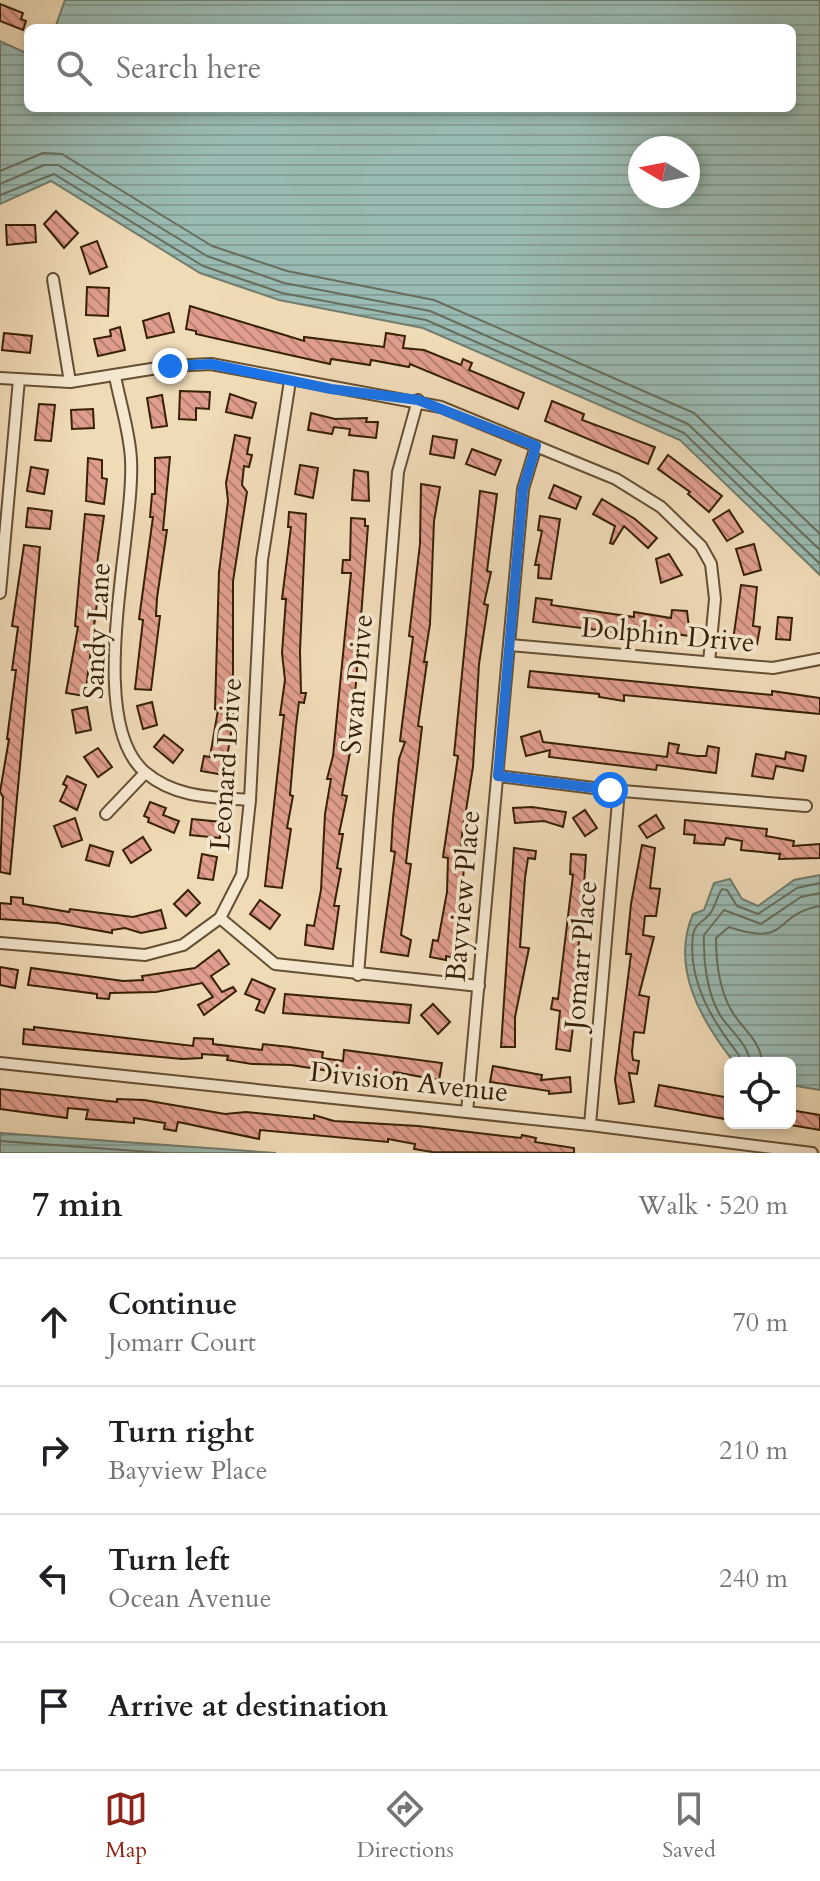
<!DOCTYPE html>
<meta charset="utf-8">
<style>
body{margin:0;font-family:Cardo,serif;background:#f6f6f6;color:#202124}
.controls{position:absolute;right:24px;bottom:24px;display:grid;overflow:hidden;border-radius:12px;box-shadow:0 4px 12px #0003}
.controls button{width:72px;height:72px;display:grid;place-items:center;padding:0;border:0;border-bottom:2px solid #e0e0e0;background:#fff;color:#202124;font:40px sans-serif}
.compass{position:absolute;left:628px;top:136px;width:72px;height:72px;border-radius:50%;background:#fff;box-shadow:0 4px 12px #0003;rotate:280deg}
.stop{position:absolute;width:24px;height:24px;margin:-18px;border:6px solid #1a73e8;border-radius:50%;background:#fff}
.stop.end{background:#1a73e8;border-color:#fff;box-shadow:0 2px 8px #0008}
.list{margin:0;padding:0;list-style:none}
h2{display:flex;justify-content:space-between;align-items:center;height:104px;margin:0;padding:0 32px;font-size:34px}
h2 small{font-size:26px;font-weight:400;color:#757577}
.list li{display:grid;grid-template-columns:52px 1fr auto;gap:24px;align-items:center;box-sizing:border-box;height:128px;padding:0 32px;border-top:2px solid #e0e0e0}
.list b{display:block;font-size:30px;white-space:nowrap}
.list p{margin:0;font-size:26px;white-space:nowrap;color:#757577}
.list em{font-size:26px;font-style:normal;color:#757577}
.icon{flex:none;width:44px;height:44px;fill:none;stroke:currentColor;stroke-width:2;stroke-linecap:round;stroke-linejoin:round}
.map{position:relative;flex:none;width:820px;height:1153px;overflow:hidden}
.search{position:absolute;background:#fff;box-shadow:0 4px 12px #0003;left:24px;right:24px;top:24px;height:88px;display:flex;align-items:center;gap:20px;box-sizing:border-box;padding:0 28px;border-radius:12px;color:#757577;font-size:30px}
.sheet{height:616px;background:#fff}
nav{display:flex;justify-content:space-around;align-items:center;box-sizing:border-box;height:112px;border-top:2px solid #e0e0e0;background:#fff;font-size:22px;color:#757577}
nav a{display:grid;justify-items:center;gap:4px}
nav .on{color:#8f2418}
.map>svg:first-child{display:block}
.water{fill:url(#water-rules);stroke:#727d6d;stroke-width:2;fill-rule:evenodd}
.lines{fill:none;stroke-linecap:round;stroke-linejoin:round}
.shore{stroke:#686e5c;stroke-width:2}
.building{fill:url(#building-back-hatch);stroke:#372005;stroke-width:2}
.street-casing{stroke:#654f32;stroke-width:14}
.street{stroke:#f5e8d0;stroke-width:10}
.route{stroke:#1a73e8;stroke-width:10}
.labels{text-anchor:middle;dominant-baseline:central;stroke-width:7;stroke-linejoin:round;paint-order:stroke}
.street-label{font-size:28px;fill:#372005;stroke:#f5e8d0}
</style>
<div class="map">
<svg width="820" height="1153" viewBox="0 0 820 1153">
<defs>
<pattern id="water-rules" width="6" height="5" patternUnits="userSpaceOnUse" patternTransform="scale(2)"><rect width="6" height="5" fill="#9abbb3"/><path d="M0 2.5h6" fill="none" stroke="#85a098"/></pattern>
<pattern id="building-back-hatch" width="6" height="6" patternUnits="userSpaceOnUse" patternTransform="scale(2)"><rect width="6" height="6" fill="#e19e8e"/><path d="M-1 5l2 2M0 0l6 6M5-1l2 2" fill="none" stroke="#b78072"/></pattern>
</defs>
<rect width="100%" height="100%" fill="#f0dbb7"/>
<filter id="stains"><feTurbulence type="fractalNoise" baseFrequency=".0025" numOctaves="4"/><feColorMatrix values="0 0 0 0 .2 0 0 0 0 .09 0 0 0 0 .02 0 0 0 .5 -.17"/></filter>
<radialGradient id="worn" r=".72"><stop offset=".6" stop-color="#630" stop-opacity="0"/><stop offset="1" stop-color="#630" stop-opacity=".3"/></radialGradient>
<g class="water">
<path d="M65,0H820V575L680,440L423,328L279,300L200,273L51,181L0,204V41L28,54V108H792V28H55ZM688,148V196H640V148Z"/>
<path d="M820,875V1090L790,1085V1063L733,1061C701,1020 670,967 693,914L704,910L714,883L730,879L742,899L758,906L794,880Z"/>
<polygon points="0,1133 276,1153 0,1153"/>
</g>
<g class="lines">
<g class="shore">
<polyline points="0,171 43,153 62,154 212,246 287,271 434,300 694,413 820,534"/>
<polyline points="0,184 44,165 58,165 207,256 284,283 430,311 688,424 820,550"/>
<polyline points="0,195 54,174 203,266 282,293 426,320 684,433 820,564"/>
<path d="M740,1063L739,1055C713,1022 687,981 693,935C695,922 706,921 711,912C716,905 717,896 722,889L727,890L737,906L758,914L797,888L820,883"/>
<path d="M750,1063C749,1044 730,1031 720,1015C707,993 703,961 704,935L724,910L761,924L801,897L820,893"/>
<path d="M762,1063C761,1039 740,1028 730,1008C719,987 716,961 716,938L729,927C790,948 773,914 820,906"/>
<polyline points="0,1141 164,1153"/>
</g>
</g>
<g class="building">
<polygon points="0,4 23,13 21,19 26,21 23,30 0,21"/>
<polygon points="56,211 78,233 64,248 44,224"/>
<polygon points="6,225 35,225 36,242 7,245"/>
<polygon points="97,241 107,267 90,274 81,247"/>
<polygon points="87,287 109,288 108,316 86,315"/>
<polygon points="190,306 304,341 304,337 384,347 386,333 405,336 403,348 424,350 461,365 463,359 472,363 469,370 524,393 518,409 410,364 409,367 371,360 370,365 331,359 330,364 196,334 196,331 186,329"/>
<polygon points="169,313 174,332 147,338 143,321"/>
<polygon points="120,327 125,350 98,356 94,339 111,336 110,330"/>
<polygon points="4,333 32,336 30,353 2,350"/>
<polygon points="180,391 210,392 209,409 196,408 196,420 179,419"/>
<polygon points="230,394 256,403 252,418 226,412"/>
<polygon points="162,395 167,426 152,428 147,398"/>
<polygon points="552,401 584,414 582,420 655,447 648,464 545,421"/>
<polygon points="39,404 55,405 51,441 35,440"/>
<polygon points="93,409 94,428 72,429 71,410"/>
<polygon points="311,413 335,419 367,418 366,422 378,422 376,438 349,435 350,429 334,427 332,434 308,430"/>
<polygon points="235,435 250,438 247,454 252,455 249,467 244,466 242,485 247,492 233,581 233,722 224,775 201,771 204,756 210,757 218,710 215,709 219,572 228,501 226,483"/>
<polygon points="433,436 457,440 454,458 430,454"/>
<polygon points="472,449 501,460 495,475 466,464"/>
<polygon points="668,455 722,496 709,512 688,494 690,492 658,469"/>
<polygon points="170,457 163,530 167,530 157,598 156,616 160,616 151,690 135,689 143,620 139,619 153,517 150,517 152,494 155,494 155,458"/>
<polygon points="88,458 102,460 102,478 107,479 104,504 86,501"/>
<polygon points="300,465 318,468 313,498 295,494"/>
<polygon points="31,467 48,470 44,494 27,491"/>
<polygon points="354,470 368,472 369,501 352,500"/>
<polygon points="421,484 440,487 434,521 430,624 424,662 427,662 418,726 422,727 406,863 411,864 401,935 411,940 408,956 381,952 395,852 391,851 393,818 399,759 405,742 400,741 413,637 409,636 420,544"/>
<polygon points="554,485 581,497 576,509 549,498"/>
<polygon points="480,491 497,494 487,571 491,572 484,604 488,605 479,664 473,767 462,835 460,869 464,869 460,904 463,904 455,958 446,956 446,960 430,957 433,940 438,941 447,892 448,858 443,857 458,756 454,755"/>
<polygon points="602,499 635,519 657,538 648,548 624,526 613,544 610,543 615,526 593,514"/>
<polygon points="28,508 52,511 50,529 26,527"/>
<polygon points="729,510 743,532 727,541 713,520"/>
<polygon points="289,512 306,514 300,651 301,693 306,693 304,703 299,702 296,726 290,795 293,796 287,828 291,829 282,888 265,886 284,715 280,715 285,680 282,653 286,599 282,599 291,527 288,527"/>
<polygon points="85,514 104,516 96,571 101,572 85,696 66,693 78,627 75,626"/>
<polygon points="540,516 560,519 551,579 538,578 539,565 535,565 542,531 538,530"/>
<polygon points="351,518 365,519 365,526 368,526 351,747 342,795 347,796 339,834 343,834 337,868 341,869 334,906 339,906 333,949 305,945 307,925 314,926 321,890 325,814 331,779 327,779 333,756 351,573 342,573 343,560 350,560"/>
<polygon points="754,544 761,570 744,575 736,549"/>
<polygon points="24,545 40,547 10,874 0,872 3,797 0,792 9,739 7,739 16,670 12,670 18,627 12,626"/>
<polygon points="669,554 682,575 661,583 656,559"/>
<polygon points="741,585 757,587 753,626 760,627 757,644 733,640"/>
<polygon points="536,598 552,600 551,605 634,617 634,612 671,618 672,610 687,611 690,636 622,627 621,633 533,622"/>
<polygon points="778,617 792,618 790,640 776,639"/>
<polygon points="530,671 772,695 772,691 820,698 820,714 624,695 624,701 599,697 599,694 528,687"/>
<polygon points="152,702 157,725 143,729 137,706"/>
<polygon points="87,707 91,730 76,733 72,710"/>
<polygon points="540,731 543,742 667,757 669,743 679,745 677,753 697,756 706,756 708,746 719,748 716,773 657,765 656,770 549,757 550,750 526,756 521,737"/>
<polygon points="164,735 183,750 173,763 154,747"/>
<polygon points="98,748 112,767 98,777 84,757"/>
<polygon points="786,752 806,756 803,771 776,766 773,779 752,776 756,754 785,759"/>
<polygon points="67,776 86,785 77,810 60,801 67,786 63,784"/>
<polygon points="150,802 166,808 163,815 179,821 174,833 148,822 149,818 144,816"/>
<polygon points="532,807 566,812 563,827 544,821 515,823 513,808"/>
<polygon points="585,810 597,828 585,836 573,818"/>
<polygon points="656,815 664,828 647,838 639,826"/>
<polygon points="75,818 82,840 62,847 54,826"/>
<polygon points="192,819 221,822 220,838 190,835"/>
<polygon points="685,820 767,829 766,836 794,841 793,846 820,844 820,858 779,859 780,854 741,850 742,841 726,838 724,845 694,843 695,835 684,834"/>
<polygon points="143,837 151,850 131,863 123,850"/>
<polygon points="90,845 113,852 109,866 86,860"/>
<polygon points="642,845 655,848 650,888 660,889 656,916 645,916 643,935 654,937 639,995 649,997 644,1033 634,1032 632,1052 633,1060 639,1061 637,1074 629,1073 634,1102 619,1104 615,1080 631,954 626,954 631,904"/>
<polygon points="514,848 536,851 535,859 528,858 525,878 520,947 529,948 515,1017 515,1047 501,1047"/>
<polygon points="202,854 217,857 213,880 198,878"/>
<polygon points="571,854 586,855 584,885 587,885 575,970 573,1001 576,1002 570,1051 556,1049 560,1011 551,1009 553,998 558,999 573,875 570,874"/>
<polygon points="188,890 200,903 186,916 174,904"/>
<polygon points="11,897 23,898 23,904 69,912 70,909 133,917 161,910 166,928 141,933 125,928 112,930 112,933 57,923 0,919 0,903 11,904"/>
<polygon points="260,900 280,915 270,929 250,914"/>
<polygon points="219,950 229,964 211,976 222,992 233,987 236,991 204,1015 198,1005 213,997 202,983 156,992 110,993 109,999 97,998 97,994 28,985 31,968 123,981 143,980 142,976 195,968"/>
<polygon points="0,967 18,970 15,988 0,985"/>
<polygon points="252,979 275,989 264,1013 256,1010 260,1000 245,994"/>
<polygon points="285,994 411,1005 409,1023 283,1013"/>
<polygon points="433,1004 450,1022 438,1034 421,1015"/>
<polygon points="34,1027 193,1046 194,1038 213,1039 213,1044 262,1050 263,1044 290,1047 323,1052 322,1058 343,1061 344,1050 442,1063 439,1080 394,1072 393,1076 362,1072 362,1076 291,1065 252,1064 227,1060 228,1056 202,1054 202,1058 182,1059 23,1044 24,1029 34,1030"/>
<polygon points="493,1066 542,1075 541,1080 570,1077 571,1092 549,1094 549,1091 490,1082"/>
<polygon points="659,1085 730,1098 730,1120 655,1106"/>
<polygon points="0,1089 117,1102 117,1099 144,1100 225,1114 246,1112 314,1119 314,1115 334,1121 418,1126 521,1138 522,1135 536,1138 535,1142 574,1148 574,1153 432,1152 414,1149 415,1144 388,1139 388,1142 260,1130 259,1139 178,1122 176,1131 164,1129 165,1123 134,1118 134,1123 86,1119 88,1110 68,1108 67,1118 0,1109"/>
<polygon points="790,1110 820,1115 820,1130 790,1125"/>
</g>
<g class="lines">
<defs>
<g id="street">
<polyline points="53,279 70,382"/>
<path d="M115,376C120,403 130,433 131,460C135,535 83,722 146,773C176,798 213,797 250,800"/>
<polyline points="0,378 70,382 170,366 211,364 441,407 616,479 661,507 701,546 711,564 715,599 709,662"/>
<polyline points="0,593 19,379"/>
<polyline points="510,645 773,668 820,659"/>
<polyline points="498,776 610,790 806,806"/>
<polyline points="106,814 145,773"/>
<polyline points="220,918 275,964 479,986"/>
<polyline points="0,943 145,955 183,945 220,918 242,875 250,800 262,560 290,381"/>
<polyline points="358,975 398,472 418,400"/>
<polyline points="0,1063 590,1125 812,1153"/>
<polyline points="467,1112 523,489 536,446"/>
<polyline points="590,1125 619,790"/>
</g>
</defs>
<use href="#street" class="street-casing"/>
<use href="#street" class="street"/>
</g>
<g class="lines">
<polyline class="route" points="170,366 211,364 331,389 418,400 536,446 523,489 498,776 610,790"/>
</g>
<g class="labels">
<g class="street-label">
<text transform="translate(97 631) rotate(-87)">Sandy Lane</text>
<text transform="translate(668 635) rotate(5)">Dolphin Drive</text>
<text transform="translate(357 684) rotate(-85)">Swan Drive</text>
<text transform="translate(226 764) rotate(-86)">Leonard Drive</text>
<text transform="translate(463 896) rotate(-85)">Bayview Place</text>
<text transform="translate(581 955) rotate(-85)">Jomarr Place</text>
<text transform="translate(409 1082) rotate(6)">Division Avenue</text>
</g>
</g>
<rect width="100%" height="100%" filter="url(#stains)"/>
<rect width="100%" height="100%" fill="url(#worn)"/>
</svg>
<div class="controls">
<button><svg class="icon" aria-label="locate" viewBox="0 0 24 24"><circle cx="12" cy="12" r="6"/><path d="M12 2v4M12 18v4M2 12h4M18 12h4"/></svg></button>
</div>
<svg class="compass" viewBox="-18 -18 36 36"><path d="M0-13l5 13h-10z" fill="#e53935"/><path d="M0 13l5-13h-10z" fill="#757577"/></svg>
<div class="stop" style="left:610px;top:790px"></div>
<div class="stop end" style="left:170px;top:366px"></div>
<div class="search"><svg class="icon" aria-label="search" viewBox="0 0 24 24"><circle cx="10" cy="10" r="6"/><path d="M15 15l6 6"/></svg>Search here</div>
</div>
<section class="sheet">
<h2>7 min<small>Walk · 520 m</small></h2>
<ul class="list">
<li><svg class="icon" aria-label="ahead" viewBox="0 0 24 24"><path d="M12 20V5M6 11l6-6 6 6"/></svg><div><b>Continue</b><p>Jomarr Court</p></div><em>70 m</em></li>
<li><svg class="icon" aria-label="right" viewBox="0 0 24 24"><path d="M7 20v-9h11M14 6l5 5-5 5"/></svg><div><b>Turn right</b><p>Bayview Place</p></div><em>210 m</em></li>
<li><svg class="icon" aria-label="left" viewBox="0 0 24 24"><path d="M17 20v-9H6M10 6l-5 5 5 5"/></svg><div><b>Turn left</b><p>Ocean Avenue</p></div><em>240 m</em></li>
<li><svg class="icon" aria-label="arrive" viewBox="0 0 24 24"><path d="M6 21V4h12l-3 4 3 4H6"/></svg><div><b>Arrive at destination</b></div></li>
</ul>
</section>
<nav>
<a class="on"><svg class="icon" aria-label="map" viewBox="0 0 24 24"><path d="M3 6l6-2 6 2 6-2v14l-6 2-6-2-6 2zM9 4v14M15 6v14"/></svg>Map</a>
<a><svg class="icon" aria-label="directions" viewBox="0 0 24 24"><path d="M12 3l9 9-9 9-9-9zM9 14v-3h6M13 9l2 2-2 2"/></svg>Directions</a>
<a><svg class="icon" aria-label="saved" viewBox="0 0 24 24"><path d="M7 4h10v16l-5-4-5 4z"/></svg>Saved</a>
</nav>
